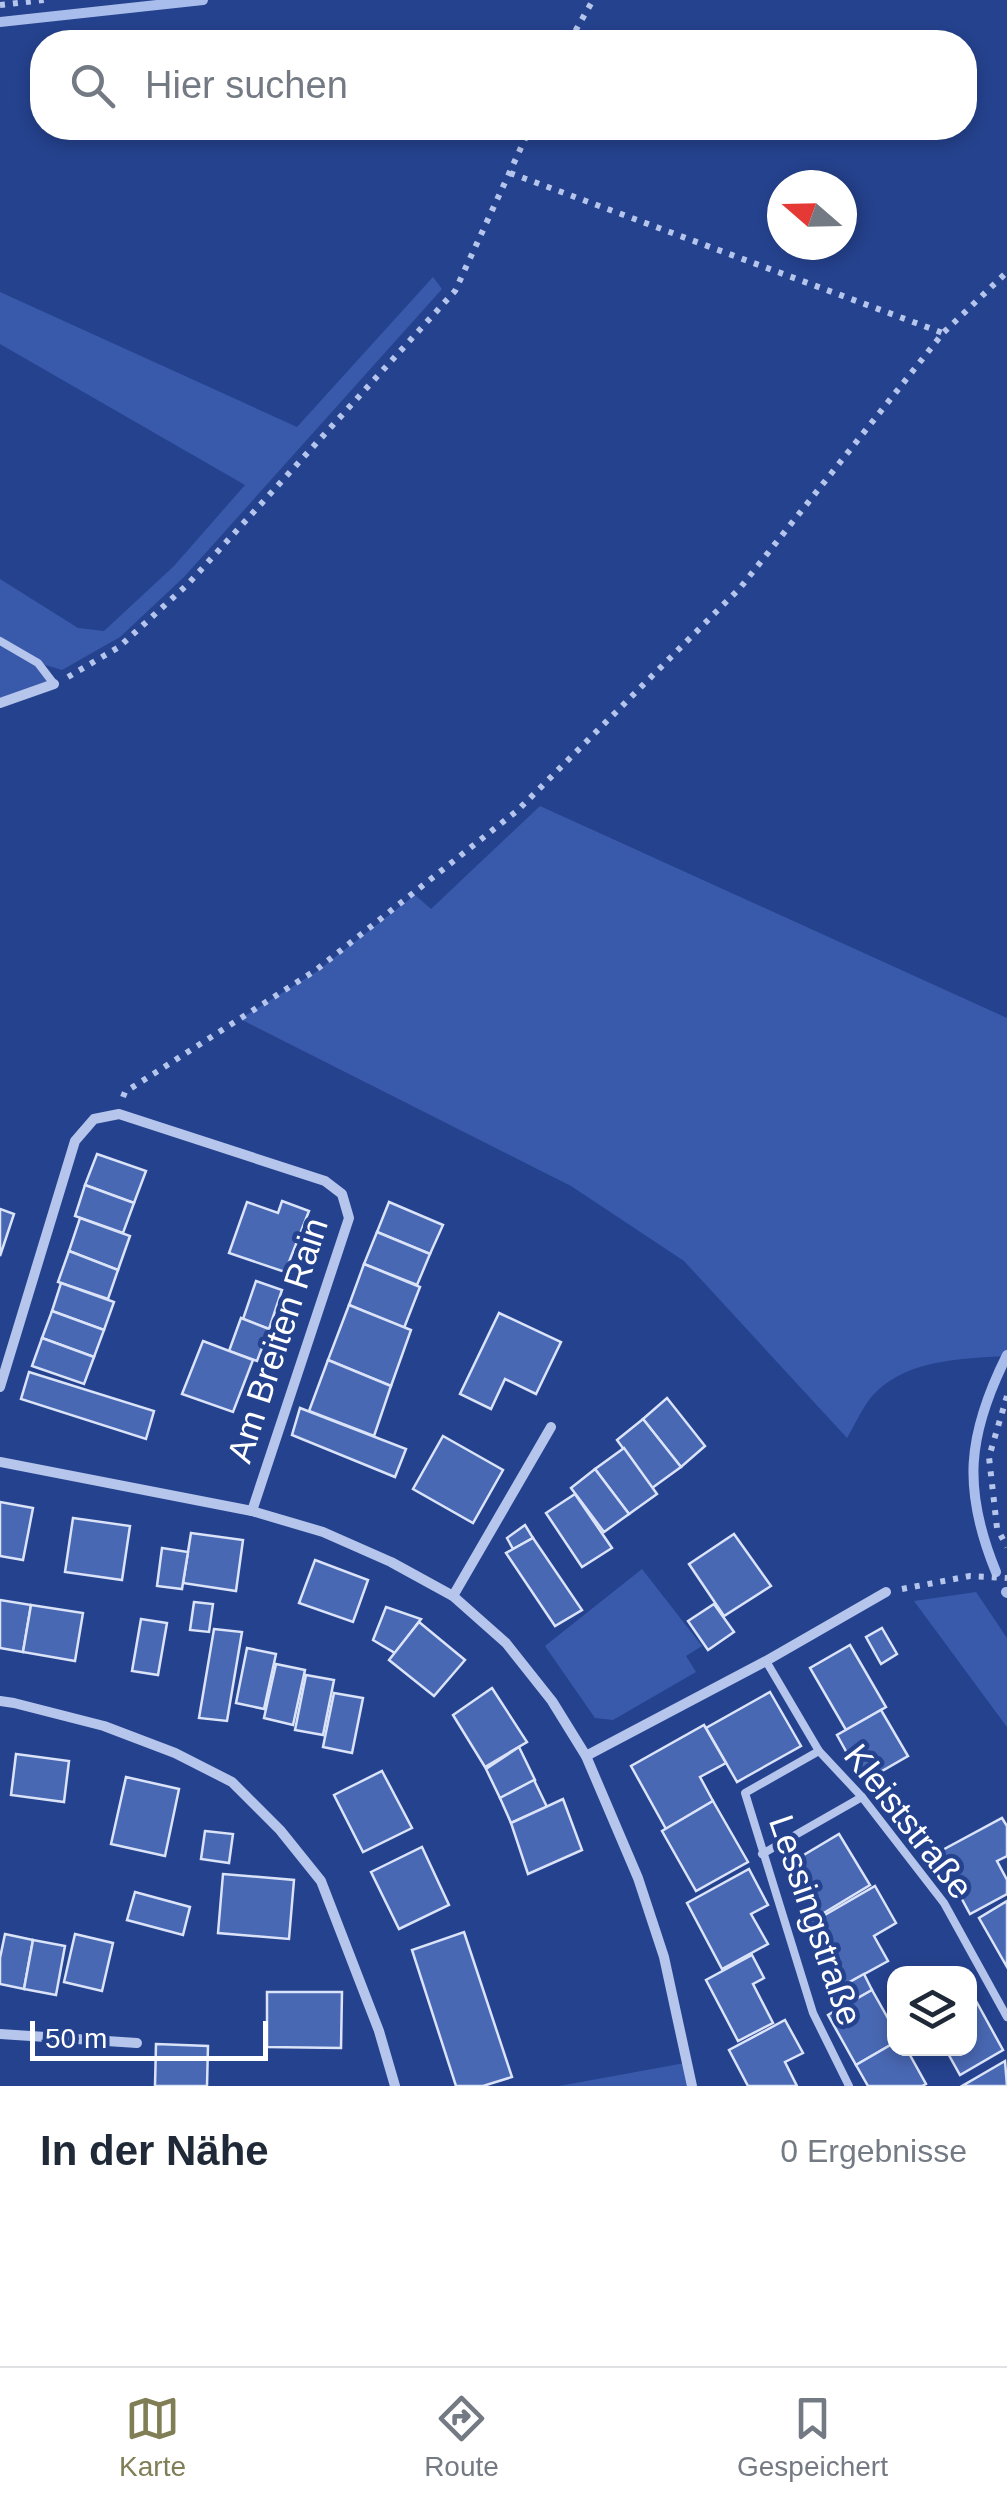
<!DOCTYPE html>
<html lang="de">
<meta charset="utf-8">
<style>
body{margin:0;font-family:Helvetica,sans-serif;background:#f6f6f7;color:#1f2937}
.controls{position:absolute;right:30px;bottom:30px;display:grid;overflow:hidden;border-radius:20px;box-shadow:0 5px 15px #0003}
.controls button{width:90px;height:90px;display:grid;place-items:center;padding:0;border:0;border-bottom:2px solid #e0e1e3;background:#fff;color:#1f2937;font:50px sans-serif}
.compass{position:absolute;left:767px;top:170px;width:90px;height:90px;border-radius:50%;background:#fff;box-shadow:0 5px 15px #0003;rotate:290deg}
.scale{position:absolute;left:30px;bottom:25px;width:238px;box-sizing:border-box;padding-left:10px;border:5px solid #fff;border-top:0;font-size:28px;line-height:35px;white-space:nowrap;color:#fff;-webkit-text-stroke:8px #25428e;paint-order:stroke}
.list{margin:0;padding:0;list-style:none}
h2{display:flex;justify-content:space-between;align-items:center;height:130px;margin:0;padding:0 40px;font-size:42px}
h2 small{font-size:32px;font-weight:400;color:#747a83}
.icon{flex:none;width:55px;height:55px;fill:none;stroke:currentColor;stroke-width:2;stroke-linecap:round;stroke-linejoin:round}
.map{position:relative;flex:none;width:1007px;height:2086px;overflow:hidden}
.search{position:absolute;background:#fff;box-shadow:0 5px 15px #0003;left:30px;right:30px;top:30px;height:110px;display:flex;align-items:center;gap:25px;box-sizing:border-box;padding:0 35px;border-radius:40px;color:#747a83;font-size:38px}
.sheet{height:280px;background:#fff}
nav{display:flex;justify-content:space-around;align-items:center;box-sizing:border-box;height:140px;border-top:2px solid #e0e1e3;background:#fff;font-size:28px;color:#747a83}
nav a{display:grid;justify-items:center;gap:5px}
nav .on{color:#7f7e55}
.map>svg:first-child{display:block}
.green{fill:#395aab}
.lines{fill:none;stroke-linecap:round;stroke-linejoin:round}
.stream{stroke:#a9bdec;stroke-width:10}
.building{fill:#4968b3;stroke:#dae3f8;stroke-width:2.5}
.path{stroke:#b5c5eb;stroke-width:6;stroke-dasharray:5 8;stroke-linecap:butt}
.lane{stroke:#b5c5eb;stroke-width:8}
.street{stroke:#b5c5eb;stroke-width:10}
.labels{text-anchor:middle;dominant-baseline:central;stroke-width:9;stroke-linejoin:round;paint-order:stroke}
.street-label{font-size:35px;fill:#fff;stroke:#25428e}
</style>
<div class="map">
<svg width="1007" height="2086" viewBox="0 0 1007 2086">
<rect width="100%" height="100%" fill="#25428e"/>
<g class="green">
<polygon points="433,277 442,289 184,577 120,637 62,670 39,663 54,684 0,703 0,579 78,628 104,631 174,566 245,485 0,344 0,292 297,427"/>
<path d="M540,806L1007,1018V1354L1005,1356C961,1359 911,1359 877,1391C864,1403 856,1423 847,1438L684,1261L571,1186L240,1019L316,972L415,895L431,909Z"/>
<polygon points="642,1569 702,1646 686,1656 696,1672 613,1720 595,1718 545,1646"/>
<polygon points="976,1592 1007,1638 1007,1727 914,1601"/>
<polygon points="685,2063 690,2086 559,2086"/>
</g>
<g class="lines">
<g class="stream">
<polyline points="0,22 203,0"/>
<path d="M996,1572C962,1489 967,1435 1007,1355"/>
<polyline points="1006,1592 1007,1593"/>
</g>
</g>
<g class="building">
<polygon points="97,1154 146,1171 134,1203 85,1185"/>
<polygon points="85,1185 134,1203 123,1233 75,1216"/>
<polygon points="282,1201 309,1211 285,1272 229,1253 247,1202 278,1213"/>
<polygon points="389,1202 443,1225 430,1254 377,1232"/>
<polygon points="0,1209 14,1214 0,1256"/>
<polygon points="80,1218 130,1236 118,1270 69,1251"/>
<polygon points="377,1232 430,1254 417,1285 364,1264"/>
<polygon points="69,1251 118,1270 108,1299 58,1282"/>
<polygon points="364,1264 420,1287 404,1328 349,1305"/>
<polygon points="256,1281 282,1290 269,1329 243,1319"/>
<polygon points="61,1283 114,1302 104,1330 52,1311"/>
<polygon points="349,1305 411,1330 391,1386 328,1360"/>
<polygon points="52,1311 104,1330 94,1357 42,1338"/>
<polygon points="499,1313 561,1342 536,1394 505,1379 491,1409 460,1394"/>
<polygon points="241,1318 269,1329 257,1361 229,1351"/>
<polygon points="42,1338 94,1357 84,1384 32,1366"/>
<polygon points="203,1341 253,1360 233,1412 182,1394"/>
<polygon points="328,1360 391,1386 374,1436 309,1411"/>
<polygon points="29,1372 154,1411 146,1439 21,1399"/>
<polygon points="667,1398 705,1446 681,1467 643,1419"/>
<polygon points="300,1408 406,1449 395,1477 292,1435"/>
<polygon points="643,1419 681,1467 652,1488 617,1440"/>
<polygon points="443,1436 503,1470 473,1523 413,1489"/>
<polygon points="624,1448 657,1494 629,1514 595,1469"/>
<polygon points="595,1469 629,1514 604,1532 571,1488"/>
<polygon points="575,1494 612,1548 582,1567 546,1513"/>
<polygon points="0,1502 33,1508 23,1560 0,1556"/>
<polygon points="73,1518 130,1526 122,1580 65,1572"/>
<polygon points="525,1525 533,1538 513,1549 507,1538"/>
<polygon points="191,1533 243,1540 236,1591 183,1583"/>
<polygon points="734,1534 771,1586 724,1616 689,1564"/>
<polygon points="533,1538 582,1610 555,1626 506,1553"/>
<polygon points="162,1548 188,1552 182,1589 157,1586"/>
<polygon points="315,1560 368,1580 353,1622 299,1603"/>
<polygon points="0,1600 31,1605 23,1652 0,1648"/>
<polygon points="194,1602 213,1604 209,1632 190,1630"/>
<polygon points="714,1604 734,1632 708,1650 688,1621"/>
<polygon points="31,1605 83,1613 75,1661 23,1652"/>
<polygon points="386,1607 421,1619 395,1653 373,1640"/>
<polygon points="141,1619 167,1623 158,1675 132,1671"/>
<polygon points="419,1622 465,1660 434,1696 389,1660"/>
<polygon points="882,1628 897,1654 881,1664 866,1637"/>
<polygon points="214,1629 242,1632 227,1721 199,1718"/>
<polygon points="850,1645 886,1707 846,1730 810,1668"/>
<polygon points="247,1648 276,1654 264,1709 236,1703"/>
<polygon points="276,1664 305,1670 293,1725 264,1718"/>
<polygon points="306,1675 334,1680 323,1735 295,1730"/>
<polygon points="492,1688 527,1742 485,1767 453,1715"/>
<polygon points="770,1692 801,1746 737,1782 706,1728"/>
<polygon points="334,1693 363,1698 352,1753 323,1747"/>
<polygon points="881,1710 908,1756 863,1782 837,1735"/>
<polygon points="704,1725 726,1763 700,1777 713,1801 666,1829 631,1766"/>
<polygon points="519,1747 535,1780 500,1798 486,1769"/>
<polygon points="16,1754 69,1761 64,1802 11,1795"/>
<polygon points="382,1771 412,1828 363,1852 334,1795"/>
<polygon points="126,1777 179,1789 165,1856 111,1844"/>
<polygon points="534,1780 547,1807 511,1823 500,1798"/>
<polygon points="563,1799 582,1850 528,1874 511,1823"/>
<polygon points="713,1801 748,1862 696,1891 662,1831"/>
<polygon points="1002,1818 1007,1826 1007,1856 997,1861 1007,1880 1007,1894 970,1914 937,1853"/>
<polygon points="205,1831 233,1834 229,1863 201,1859"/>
<polygon points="839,1834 870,1885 817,1917 787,1865"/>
<polygon points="422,1847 449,1905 399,1929 371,1872"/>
<polygon points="749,1869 768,1905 751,1914 768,1944 722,1969 687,1903"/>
<polygon points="223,1874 294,1880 289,1939 218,1933"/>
<polygon points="875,1886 896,1923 874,1936 888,1961 846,1984 811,1923"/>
<polygon points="135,1892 190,1907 183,1935 127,1920"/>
<polygon points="1007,1901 1007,1967 979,1918"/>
<polygon points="464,1932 512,2077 483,2086 456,2086 412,1950"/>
<polygon points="5,1934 33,1940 24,1989 0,1984 0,1958"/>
<polygon points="75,1934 113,1943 102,1991 64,1982"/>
<polygon points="33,1940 65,1946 56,1995 24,1989"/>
<polygon points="752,1955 764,1978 753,1984 773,2023 738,2041 706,1980"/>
<polygon points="864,1974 872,1990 841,2008 832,1992"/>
<polygon points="872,1990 894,2029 894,2043 856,2065 828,2015"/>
<polygon points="970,1990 1003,2050 960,2075 945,2048 970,2048"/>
<polygon points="267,1992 342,1992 341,2048 267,2047"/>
<polygon points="785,2020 803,2053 785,2062 797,2086 748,2086 729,2050"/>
<polygon points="894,2043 894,2048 906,2048 926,2084 922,2086 868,2086 856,2065"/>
<polygon points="156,2044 208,2046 207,2086 155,2086"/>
<polygon points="1005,2061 1007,2086 962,2086"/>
</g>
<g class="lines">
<g class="path">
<polyline points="0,5 44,0"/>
<polyline points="569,42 593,0"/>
<polyline points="510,173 943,333"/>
<polyline points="68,677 119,647 188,584 455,291 530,128"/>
<polyline points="123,1097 125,1092 316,970 518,810 740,588 943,333 1007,272"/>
<polyline points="1007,1396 989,1457 997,1528 1007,1547"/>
<polyline points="902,1589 970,1576 1007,1578"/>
</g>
<g class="lane">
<polyline points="0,641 38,663 54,684"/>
<polyline points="766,1661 819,1751 862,1797 944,1903 1007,2017"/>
<polyline points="819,1751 745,1793 813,2013 849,2086"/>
<polyline points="762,1854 862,1797"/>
</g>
<g class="street">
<polyline points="0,703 54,684"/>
<polyline points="0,1387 75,1141 94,1119 119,1114 325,1181 342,1194 349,1218 252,1511"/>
<polyline points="0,1462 252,1511 323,1532 391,1562 453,1596 506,1643 552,1701 586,1756 638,1878 664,1957 692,2086"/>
<polyline points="453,1596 551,1427"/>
<polyline points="0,1701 14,1703 104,1726 175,1753 232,1782 280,1830 321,1881 379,2031 395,2086"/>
<polyline points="586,1756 766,1661 886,1592"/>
<polyline points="0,2034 137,2043"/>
</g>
</g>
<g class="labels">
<g class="street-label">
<text transform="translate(277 1340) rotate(-72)">Am Breiten Rain</text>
<text transform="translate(909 1821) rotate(52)">Kleiststraße</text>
<text transform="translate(816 1920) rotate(71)">Lessingstraße</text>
</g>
</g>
</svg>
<div class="controls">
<button><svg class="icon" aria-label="layers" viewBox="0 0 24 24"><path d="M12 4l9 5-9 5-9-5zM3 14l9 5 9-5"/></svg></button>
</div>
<svg class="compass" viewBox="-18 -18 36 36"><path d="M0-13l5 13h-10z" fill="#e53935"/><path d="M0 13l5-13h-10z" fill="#747a83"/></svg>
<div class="scale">50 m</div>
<div class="search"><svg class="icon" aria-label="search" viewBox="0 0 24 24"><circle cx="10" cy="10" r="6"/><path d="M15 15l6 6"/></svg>Hier suchen</div>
</div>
<section class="sheet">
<h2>In der Nähe<small>0 Ergebnisse</small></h2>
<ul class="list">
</ul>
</section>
<nav>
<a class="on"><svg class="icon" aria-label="map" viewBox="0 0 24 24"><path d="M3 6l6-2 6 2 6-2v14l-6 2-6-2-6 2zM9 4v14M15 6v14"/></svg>Karte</a>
<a><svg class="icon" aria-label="directions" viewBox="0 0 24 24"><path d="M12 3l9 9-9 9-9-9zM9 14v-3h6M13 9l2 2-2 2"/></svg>Route</a>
<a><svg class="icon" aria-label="saved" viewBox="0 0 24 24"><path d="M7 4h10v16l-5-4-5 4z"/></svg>Gespeichert</a>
</nav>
